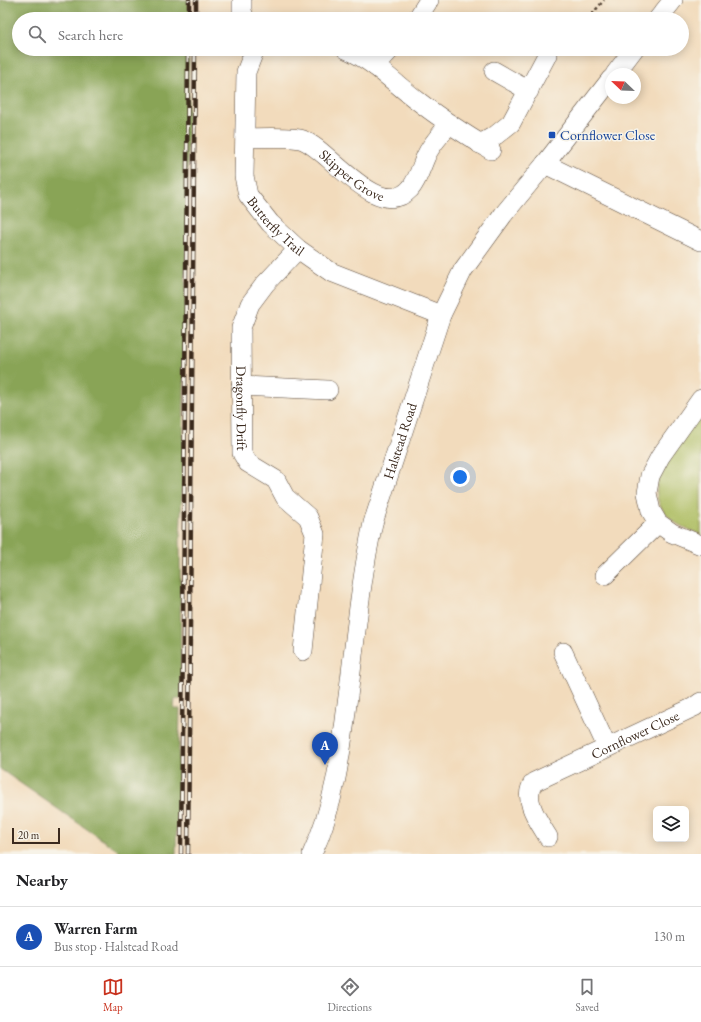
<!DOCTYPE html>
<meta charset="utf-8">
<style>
body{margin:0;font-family:"EB Garamond",serif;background:#f6f6f6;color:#202124}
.controls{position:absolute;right:12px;bottom:12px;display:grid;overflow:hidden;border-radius:6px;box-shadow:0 2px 10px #0003}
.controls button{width:36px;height:36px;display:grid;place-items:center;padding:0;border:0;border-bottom:1px solid #e0e0e0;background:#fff;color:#202124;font:20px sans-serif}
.compass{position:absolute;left:605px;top:68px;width:36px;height:36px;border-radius:50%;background:#fff;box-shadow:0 2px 10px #0003;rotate:293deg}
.scale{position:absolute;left:12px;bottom:10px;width:48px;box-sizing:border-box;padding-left:4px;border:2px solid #3b2a1e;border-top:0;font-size:11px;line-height:14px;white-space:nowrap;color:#3b2a1e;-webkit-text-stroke:3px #f7f3e8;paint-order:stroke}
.you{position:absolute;left:460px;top:477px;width:14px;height:14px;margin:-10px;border:3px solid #fff;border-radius:50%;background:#1a73e8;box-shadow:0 0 0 6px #1a73e833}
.badge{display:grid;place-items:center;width:26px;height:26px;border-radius:50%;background:#c8321e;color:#fff;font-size:13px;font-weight:700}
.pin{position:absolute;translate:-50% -33px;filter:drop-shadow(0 1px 2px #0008)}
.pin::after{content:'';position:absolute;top:21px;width:14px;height:12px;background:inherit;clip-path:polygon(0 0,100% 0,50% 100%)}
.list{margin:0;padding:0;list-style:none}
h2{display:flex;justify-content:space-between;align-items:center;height:52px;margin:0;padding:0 16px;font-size:17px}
h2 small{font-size:13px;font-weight:400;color:#757577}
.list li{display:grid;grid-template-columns:26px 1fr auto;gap:12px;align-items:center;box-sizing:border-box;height:60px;padding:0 16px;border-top:1px solid #e0e0e0}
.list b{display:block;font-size:15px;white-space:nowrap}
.list p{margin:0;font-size:13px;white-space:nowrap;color:#757577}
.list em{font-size:13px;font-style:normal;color:#757577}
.icon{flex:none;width:22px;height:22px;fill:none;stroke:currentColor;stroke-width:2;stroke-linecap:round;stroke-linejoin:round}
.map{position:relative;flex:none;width:701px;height:854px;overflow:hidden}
.search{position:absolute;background:#fff;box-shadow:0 2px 10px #0003;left:12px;right:12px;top:12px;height:44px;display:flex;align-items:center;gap:10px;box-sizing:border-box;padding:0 14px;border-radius:22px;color:#757577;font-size:15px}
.sheet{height:112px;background:#fff}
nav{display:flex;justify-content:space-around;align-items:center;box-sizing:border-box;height:56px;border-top:1px solid #e0e0e0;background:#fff;font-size:11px;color:#757577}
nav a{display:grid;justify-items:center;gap:2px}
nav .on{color:#c8321e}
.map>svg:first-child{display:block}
.green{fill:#acbc5f;stroke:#74733e}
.forest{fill:#89a456;stroke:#62673a}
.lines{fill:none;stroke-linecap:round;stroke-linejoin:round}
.minor-casing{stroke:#564536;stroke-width:20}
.path{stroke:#564536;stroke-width:2.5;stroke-dasharray:3 3;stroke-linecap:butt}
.minor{stroke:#fff;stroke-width:19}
.rail-casing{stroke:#3b2a1e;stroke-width:4.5}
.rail{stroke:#f7f3e8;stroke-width:3;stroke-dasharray:9;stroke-linecap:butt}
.transit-dot{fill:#1a4fb4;stroke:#f7f3e8;stroke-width:1.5}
.labels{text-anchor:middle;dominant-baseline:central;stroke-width:3;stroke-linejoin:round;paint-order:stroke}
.transit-label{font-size:14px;fill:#164399;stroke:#f7f3e8;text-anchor:start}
.street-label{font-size:14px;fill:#3b2a1e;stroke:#f7f3e8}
</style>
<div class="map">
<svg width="701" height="854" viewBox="0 0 701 854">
<rect width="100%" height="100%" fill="#f7f3e8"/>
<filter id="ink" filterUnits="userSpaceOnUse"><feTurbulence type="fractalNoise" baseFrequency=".025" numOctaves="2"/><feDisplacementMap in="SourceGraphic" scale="8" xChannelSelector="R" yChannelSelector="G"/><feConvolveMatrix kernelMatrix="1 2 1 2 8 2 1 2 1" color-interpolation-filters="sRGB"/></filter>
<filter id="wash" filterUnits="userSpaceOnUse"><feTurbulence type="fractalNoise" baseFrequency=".012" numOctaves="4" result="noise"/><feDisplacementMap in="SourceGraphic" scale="16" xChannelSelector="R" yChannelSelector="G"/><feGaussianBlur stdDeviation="0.9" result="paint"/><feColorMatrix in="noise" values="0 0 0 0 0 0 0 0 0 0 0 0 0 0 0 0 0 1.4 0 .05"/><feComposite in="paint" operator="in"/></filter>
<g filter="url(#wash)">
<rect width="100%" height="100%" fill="#f2dbbc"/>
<path class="green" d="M701,410V535C691,530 677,526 669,517C644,493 662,466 678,443C686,432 693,421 701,410Z"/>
<polygon class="forest" points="0,0 190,0 190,19 19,19 19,49 189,49 183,464 180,542 181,699 175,699 174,709 180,709 176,854 123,854 0,769"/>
</g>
<g filter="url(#ink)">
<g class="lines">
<defs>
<g id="minor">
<polyline points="242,0 242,11 245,19"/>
<polyline points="417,19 429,0"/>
<polyline points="658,19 673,0"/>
<path id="s1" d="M255,49L246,72L244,176L248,195L270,223L298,249L331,272L441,315"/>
<path d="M346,49C374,61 394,83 418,101C441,119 466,135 491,150"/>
<polyline points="375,66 391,49"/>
<polyline points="494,71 529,91"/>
<polyline points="615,74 634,49"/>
<path id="s2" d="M245,138C257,138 294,136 303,140C329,150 379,222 410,189C418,180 421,167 426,156C431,144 441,135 449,124"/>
<polyline points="480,144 496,135 511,123 547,55"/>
<polyline points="545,164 701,241"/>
<path id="s3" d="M298,249L265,284L250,304L241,328L242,453L248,463L276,480L285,497L308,517L315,534L303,651"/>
<polyline points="241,386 328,390"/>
<polyline points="701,399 660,457 650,476 647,493 651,511 658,523 672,533 701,545"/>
<polyline points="605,575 658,523"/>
<polyline points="563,652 607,747"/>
<path id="s4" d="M548,837C539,822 521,798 534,782L694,707L701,702"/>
<path id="s5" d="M312,854C334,807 341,755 347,704C355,644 360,583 373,523L441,315L463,270L503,215L545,164L611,79"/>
</g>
</defs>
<use href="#minor" class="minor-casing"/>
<polyline class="path" points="588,19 604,0"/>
<use href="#minor" class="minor"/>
<defs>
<g id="rail">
<polyline points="189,19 189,0"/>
<polyline points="196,19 196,0"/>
<polyline points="181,854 188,49"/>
<polyline points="188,854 195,49"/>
</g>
</defs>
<use href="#rail" class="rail-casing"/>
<use href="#rail" class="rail"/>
</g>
</g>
<rect class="transit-dot" x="548" y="131" width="8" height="8" rx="2"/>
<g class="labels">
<g class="transit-label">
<text x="560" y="135">Cornflower Close</text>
</g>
<g class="street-label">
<text stroke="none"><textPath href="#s2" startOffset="119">Skipper Grove</textPath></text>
<text stroke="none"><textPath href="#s1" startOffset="190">Butterfly Trail</textPath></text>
<text stroke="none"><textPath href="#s3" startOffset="179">Dragonfly Drift</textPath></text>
<text stroke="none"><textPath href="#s5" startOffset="424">Halstead Road</textPath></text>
<text stroke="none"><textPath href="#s4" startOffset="172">Cornflower Close</textPath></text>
</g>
</g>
</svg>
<div class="controls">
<button><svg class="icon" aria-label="layers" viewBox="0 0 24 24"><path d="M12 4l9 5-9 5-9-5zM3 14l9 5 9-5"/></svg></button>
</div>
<svg class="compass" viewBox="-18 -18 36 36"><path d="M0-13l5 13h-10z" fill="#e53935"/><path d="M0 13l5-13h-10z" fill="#757577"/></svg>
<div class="scale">20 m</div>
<div class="you"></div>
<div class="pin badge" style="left:325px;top:765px;background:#1a4fb4">A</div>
<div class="search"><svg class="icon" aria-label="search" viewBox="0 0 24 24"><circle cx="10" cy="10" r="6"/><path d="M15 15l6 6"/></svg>Search here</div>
</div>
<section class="sheet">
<h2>Nearby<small></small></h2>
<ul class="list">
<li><span class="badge" style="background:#1a4fb4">A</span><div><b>Warren Farm</b><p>Bus stop · Halstead Road</p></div><em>130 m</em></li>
</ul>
</section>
<nav>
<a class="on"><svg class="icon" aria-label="map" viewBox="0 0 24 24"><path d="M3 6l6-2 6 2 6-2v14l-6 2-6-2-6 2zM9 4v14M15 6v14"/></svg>Map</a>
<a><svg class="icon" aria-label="directions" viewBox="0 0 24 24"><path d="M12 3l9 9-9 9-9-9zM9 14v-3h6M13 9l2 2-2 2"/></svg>Directions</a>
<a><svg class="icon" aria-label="saved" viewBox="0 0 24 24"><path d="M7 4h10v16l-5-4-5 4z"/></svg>Saved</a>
</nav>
